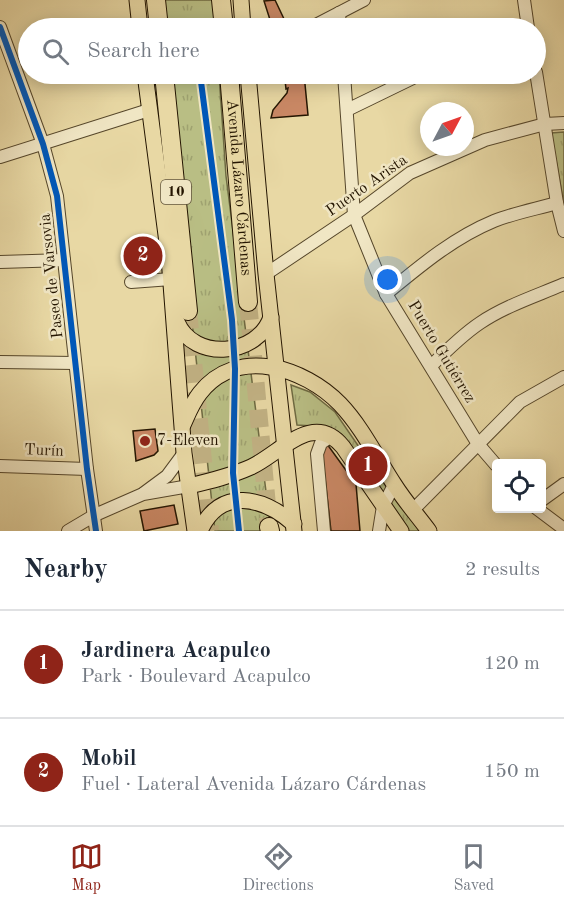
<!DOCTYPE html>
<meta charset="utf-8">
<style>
body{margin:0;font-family:"Old Standard TT",serif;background:#f6f6f7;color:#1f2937}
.controls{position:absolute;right:18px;bottom:18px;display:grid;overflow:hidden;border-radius:6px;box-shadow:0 3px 15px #0003}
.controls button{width:54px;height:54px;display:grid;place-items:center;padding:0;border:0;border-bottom:2px solid #e0e1e3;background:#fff;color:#1f2937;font:30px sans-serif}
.compass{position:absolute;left:420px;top:102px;width:54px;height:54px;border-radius:50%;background:#fff;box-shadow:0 3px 15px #0003;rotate:49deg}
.you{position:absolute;left:388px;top:280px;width:21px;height:21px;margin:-15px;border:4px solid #fff;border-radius:50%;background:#1a73e8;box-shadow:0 0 0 9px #1a73e833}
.badge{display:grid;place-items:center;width:39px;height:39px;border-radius:50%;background:#8f2418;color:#fff;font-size:20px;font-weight:700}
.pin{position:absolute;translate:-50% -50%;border:3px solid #fff;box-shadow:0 2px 6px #0006}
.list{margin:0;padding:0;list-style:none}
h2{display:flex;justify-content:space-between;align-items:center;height:78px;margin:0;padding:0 24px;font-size:26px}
h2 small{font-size:20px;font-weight:400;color:#747a83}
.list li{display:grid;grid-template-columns:39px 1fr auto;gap:18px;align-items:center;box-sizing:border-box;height:108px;padding:0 24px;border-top:2px solid #e0e1e3}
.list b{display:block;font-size:22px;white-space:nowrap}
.list p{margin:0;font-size:20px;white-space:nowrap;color:#747a83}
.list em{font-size:20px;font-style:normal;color:#747a83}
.icon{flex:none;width:33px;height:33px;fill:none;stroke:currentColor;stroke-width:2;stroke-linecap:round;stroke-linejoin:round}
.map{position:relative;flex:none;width:564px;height:531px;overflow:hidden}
.search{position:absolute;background:#fff;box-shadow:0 3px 15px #0003;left:18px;right:18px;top:18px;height:66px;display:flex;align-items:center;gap:15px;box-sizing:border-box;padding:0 21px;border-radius:33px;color:#747a83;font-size:22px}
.sheet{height:294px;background:#fff}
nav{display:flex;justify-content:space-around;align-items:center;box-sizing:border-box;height:84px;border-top:2px solid #e0e1e3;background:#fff;font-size:16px;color:#747a83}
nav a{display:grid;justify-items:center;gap:3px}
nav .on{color:#8f2418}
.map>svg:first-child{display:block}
.park{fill:url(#park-tufts);stroke:#6e6a42;stroke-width:1.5}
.building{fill:#ca8865;stroke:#241501;stroke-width:1.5}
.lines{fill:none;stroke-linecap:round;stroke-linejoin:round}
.highway-tunnel{stroke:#c1b183;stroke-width:18;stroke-dasharray:18 9;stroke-linecap:butt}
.minor-casing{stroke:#55462a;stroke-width:14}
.major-casing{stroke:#241501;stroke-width:17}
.highway-casing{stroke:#241501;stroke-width:20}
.minor{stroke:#f0e6c4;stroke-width:12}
.major{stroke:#e8d8a4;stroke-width:15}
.highway{stroke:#e8d8a4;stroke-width:18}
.cycleway-casing{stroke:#f0e6c4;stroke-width:10}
.cycleway{stroke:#0057b8;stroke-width:6}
.poi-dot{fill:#8f2418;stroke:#f0e6c4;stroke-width:2}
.labels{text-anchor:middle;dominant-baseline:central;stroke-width:5;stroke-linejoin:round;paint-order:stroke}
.shield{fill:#f0e6c4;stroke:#61543c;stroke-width:1.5}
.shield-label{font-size:15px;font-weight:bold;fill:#241501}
.street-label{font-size:16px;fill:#241501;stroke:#f0e6c4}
.poi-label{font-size:16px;fill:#241501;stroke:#f0e6c4;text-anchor:start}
</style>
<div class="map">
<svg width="564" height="531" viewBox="0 0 564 531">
<defs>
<pattern id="park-tufts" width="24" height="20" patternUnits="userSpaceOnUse" patternTransform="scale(1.5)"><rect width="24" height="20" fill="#b9be84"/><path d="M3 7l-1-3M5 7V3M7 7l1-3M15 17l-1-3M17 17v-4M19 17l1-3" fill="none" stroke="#9fa270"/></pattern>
</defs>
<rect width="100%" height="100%" fill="#e8d8a4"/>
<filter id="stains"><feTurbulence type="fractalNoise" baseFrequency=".00333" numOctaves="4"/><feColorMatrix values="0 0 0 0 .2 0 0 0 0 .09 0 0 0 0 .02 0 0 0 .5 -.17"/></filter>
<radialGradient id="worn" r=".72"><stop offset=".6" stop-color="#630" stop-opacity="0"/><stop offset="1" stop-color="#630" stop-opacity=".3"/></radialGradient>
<g class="park">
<polygon points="160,0 215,0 217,28 163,28"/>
<polygon points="167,74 219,74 226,176 271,531 215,531 177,185"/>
<polygon points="564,132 564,204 551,133"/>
<polygon points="291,385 310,392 335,412 392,495 420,531 407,531 341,434 313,426 297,425"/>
</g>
<g class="building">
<polygon points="275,0 285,21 272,26 264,1"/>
<polygon points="284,74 304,74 308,115 271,118 273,110 287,93 288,88 286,89 285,80 287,80"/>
<polygon points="151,238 154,273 135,276 131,239"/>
<polygon points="155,429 158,451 154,455 136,461 133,431"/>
<polygon points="327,444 356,484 360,531 331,531 322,452"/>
<polygon points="174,505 178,524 144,531 140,511"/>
</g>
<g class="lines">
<g class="highway-tunnel">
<polyline points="248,302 269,527"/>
<polyline points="188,311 210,531"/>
</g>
<defs>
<g id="minor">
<polyline points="524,0 528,28"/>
<polyline points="339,13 340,28"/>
<polyline points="0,27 43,144 57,196 87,469 96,531"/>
<polyline points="310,28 364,0"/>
<polyline points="536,72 557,203 564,231"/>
<polyline points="344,74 354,215 386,294 478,444 496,465"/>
<polyline points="347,110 421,74"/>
<polyline points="0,157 149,110"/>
<polyline points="0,262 64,260"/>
<polyline points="266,274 354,215 410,173 485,140 545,124 564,123"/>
<polyline points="131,282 171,279"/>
<path d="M386,294C420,266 453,238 494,221C514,213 536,209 557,203"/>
<polyline points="0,362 75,363"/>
<path d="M431,366C446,351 462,335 480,323C505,306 536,296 564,284"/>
<polyline points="0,466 87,469"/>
<polyline points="144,493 167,476 184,453"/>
<polyline points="542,500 564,484"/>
<polyline points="536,508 564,529"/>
<polyline points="413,510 520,402 564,377"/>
<polyline points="68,531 95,515 143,494 189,486"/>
<polyline points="324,531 317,454 321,443 331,436"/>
<polyline points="379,531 383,506 394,485"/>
</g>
<g id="major">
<polyline points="137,0 140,28"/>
<polyline points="241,0 243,28"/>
<polyline points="145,74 169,258 184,453 195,531"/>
<polyline points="248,74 266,274 294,531"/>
<path d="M177,322C194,362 258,356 271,317"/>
<path d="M183,425C188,414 192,403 200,393C237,346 304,367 340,404C362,427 377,458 394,484C404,500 417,515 429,531"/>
<path d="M189,486C210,481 231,476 251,467C281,453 313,410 343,447L401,531"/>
<path d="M200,531C220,486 263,497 294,524"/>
</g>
<g id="highway">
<polyline points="156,0 159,28"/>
<polyline points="221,0 224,28"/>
<polyline points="164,74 188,311"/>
<path id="s1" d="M229,74L248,302"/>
<polyline points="269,527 270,531"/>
</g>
</defs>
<use href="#minor" class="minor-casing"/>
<use href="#major" class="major-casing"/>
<use href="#highway" class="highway-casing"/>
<use href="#minor" class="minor"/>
<use href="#major" class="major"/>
<use href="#highway" class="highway"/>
<defs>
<g id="cycleway">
<polyline points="0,27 43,144 57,196 87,469 96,531"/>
<polyline points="200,74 232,320 235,369 233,473 239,531"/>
</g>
</defs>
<use href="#cycleway" class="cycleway-casing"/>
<use href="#cycleway" class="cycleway"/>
</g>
<circle class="poi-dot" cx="145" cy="441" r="6"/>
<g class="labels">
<rect class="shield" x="161" y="180" width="30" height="24" rx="4.5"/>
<g class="shield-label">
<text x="176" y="192">10</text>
</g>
<g class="street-label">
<text transform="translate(367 186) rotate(-35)">Puerto Arista</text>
<text stroke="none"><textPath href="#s1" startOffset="114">Avenida Lázaro Cárdenas</textPath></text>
<text transform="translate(52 276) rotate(-96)">Paseo de Varsovia</text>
<text transform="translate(441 352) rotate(59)">Puerto Gutiérrez</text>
<text transform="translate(44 451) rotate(2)">Turín</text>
</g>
<g class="poi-label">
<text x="157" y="441">7-Eleven</text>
</g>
</g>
<rect width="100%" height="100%" filter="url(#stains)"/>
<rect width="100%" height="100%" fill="url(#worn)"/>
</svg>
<div class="controls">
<button><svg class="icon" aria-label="locate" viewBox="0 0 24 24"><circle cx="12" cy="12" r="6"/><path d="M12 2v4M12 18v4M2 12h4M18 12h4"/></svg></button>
</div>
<svg class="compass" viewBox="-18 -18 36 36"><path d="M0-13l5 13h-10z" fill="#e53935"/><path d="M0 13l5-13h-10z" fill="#747a83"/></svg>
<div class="you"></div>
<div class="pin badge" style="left:368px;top:466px">1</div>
<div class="pin badge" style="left:143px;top:256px">2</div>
<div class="search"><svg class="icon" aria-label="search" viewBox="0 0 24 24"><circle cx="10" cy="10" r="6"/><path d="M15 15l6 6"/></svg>Search here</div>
</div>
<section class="sheet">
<h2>Nearby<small>2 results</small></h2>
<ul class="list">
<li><span class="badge">1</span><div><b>Jardinera Acapulco</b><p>Park · Boulevard Acapulco</p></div><em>120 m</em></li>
<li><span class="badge">2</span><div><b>Mobil</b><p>Fuel · Lateral Avenida Lázaro Cárdenas</p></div><em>150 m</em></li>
</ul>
</section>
<nav>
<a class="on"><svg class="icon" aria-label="map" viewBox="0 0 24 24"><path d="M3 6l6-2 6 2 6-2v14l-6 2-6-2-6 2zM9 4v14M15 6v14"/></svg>Map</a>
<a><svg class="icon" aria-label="directions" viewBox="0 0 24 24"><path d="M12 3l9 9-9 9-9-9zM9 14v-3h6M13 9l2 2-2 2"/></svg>Directions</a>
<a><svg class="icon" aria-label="saved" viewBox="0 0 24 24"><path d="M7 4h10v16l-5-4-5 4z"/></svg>Saved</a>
</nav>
